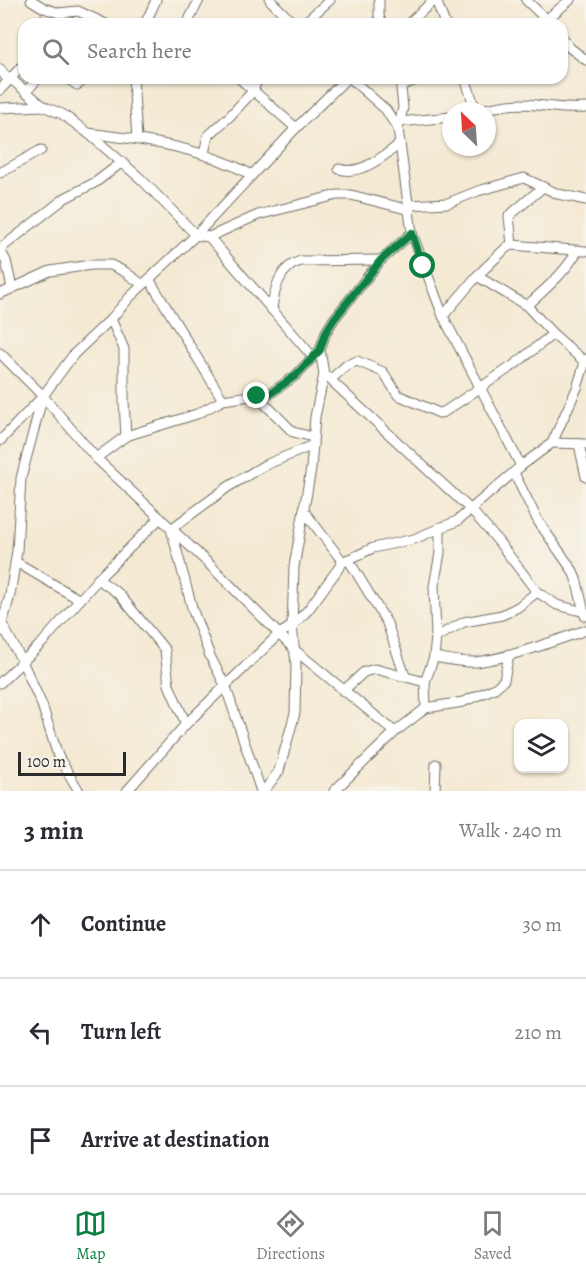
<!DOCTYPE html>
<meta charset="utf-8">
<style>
body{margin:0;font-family:Alegreya,serif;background:#f2f2f3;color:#2b2b33}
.controls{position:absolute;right:18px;bottom:18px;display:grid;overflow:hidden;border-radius:12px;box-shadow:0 2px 4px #0004}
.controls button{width:54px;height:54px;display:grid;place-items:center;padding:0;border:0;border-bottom:2px solid #e1e1e2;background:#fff;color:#2b2b33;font:30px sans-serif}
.compass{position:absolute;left:442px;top:102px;width:54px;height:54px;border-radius:50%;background:#fff;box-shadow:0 2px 4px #0004;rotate:335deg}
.scale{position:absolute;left:18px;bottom:15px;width:108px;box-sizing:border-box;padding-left:6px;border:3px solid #2b2b2b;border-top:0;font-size:16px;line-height:21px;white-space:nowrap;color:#2b2b2b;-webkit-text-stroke:4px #f7f3e8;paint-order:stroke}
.stop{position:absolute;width:18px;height:18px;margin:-14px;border:4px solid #0b8043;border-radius:50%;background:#fff}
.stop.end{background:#0b8043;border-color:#fff;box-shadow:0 2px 6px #0008}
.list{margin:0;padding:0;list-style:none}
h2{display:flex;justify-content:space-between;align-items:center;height:78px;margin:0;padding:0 24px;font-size:26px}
h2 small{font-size:20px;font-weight:400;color:#7c7c81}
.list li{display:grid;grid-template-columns:39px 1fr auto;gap:18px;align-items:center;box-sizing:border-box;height:108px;padding:0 24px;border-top:2px solid #e1e1e2}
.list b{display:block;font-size:22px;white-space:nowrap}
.list em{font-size:20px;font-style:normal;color:#7c7c81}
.icon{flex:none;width:33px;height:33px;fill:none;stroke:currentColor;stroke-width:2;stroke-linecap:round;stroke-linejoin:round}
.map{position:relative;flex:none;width:586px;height:791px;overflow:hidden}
.search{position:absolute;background:#fff;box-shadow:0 2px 4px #0004;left:18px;right:18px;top:18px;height:66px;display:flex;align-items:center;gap:15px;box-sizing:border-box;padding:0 21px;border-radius:18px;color:#7c7c81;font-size:22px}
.sheet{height:402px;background:#fff}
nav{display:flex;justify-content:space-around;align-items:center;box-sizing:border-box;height:84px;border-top:2px solid #e1e1e2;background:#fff;font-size:16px;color:#7c7c81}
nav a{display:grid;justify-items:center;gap:3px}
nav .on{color:#0b8043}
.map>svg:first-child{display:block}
.building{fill:#d9a1c7}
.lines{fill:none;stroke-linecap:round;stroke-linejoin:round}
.minor-casing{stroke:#716e66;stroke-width:11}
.minor{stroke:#fff;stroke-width:9}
.route{stroke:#0b8043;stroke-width:8}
</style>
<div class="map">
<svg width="586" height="791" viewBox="0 0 586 791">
<rect width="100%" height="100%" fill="#f7f3e8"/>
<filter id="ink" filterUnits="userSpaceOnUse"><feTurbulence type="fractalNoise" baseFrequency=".0167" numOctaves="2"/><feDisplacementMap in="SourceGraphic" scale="12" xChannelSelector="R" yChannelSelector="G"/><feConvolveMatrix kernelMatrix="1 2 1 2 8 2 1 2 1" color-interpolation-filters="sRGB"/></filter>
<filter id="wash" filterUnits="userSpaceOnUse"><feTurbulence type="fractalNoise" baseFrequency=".008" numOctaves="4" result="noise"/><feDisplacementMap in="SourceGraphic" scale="24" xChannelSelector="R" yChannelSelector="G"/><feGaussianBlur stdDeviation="1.35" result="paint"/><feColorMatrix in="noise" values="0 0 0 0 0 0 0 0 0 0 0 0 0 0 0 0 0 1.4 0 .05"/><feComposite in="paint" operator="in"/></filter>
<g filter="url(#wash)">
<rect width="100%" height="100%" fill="#f4e9d3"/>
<g id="blocks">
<polygon class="building" points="41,15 50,24 36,24 34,21"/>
</g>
</g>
<g filter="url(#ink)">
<use href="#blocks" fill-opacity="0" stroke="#716e66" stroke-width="1.5"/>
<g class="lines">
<defs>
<g id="minor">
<polyline points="31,0 44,8 59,13 78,11 106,24"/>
<polyline points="270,0 294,24"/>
<polyline points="379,0 379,16 382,24"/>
<polyline points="436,0 445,24"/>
<polyline points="526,0 551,24"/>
<polyline points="547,19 570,0"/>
<polyline points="145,24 156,0"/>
<polyline points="187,24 199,0"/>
<polyline points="303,24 330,0"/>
<polyline points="408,24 434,0"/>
<polyline points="562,38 570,48 586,60"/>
<polyline points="0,69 8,80"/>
<polyline points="10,78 43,106 62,114 88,133 141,179 196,235 209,237 258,215 337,195 351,195 410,210"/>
<polyline points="67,78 77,85 87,78"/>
<polyline points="133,78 137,139"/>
<polyline points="239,78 296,128"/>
<polyline points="350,78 386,110 398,129"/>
<polyline points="465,78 476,111"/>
<polyline points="402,85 422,78"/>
<polyline points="0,90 24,64"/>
<polyline points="26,92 38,78"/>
<polyline points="0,108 43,106"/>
<path d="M477,111C493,107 508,104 524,104C545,105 565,110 586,108"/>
<polyline points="400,122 451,117"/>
<path d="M88,133C145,140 201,147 252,175"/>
<polyline points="204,153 208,136 230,116 253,91 258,78"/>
<path d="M339,169C361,176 383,156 400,144"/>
<polyline points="0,173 41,150"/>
<polyline points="409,205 448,203 478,191 524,178 558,194 586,200"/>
<polyline points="412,233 443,316 521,466"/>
<polyline points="209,237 313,357"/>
<polyline points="512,245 509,216 543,187"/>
<polyline points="0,249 65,198 96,182 121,163"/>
<polyline points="0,250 6,261 12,288"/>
<polyline points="477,276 527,306 553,334 585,362"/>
<polyline points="149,279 223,400"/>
<polyline points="0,294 50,271 91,265 111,265 125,272 143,285"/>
<path d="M527,306C546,288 565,273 578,250"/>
<path d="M272,310C274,290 279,267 301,261L381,260"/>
<polyline points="443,316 477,276 507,247 512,245 586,251"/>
<polyline points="111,319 124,349 124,401 126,436"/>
<polyline points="0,353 43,396 96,458 208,563 296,651 395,732"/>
<polyline points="324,374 471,510 498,541 537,592 557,605 585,612"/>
<polyline points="331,379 347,365 357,361 383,372 398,395 439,413 444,412 514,365 553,334"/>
<polyline points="257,396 293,432 313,437"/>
<polyline points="0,441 43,396 74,354 111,319 130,297 196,235 296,128 347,78"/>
<polyline points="552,443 586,444"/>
<polyline points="579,444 586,477"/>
<polyline points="96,458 126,436 197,414 223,400 271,393 295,376 320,350"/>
<polyline points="514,473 538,521 573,571 577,582 585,616"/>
<polyline points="304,511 343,562"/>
<polyline points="348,559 387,623 405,676"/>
<polyline points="16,562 80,600"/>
<polyline points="98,579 119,594 165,650 169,685 186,724"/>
<polyline points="1,622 22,661 42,705 58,756 79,791"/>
<polyline points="0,632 10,595 17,551 21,478 42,399"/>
<polyline points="436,637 464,622 502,615 518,607 537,592"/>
<path d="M434,657C448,659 462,663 476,662C513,657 551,642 586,630"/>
<polyline points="0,683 43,642 98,579 160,518"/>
<polyline points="343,691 364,672 375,669 425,682"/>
<polyline points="426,708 425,682 434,657 436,637 434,586 440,553 440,527"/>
<polyline points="127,791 186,724 279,634 292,626 308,610 343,562 373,548 414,539 457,521 521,466 552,443 577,388 586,359"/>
<polyline points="261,791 225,685 210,656 193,611 171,529 228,487 263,466 313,445"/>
<polyline points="264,791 279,771 295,713 296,664 292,626 294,567 311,469 315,417 324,374 320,350 326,332 334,319 381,260 412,233 398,129 403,108 400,78"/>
<polyline points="334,791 395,732 426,708 463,702 495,688 504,680 509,654"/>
<polyline points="435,791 436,764"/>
</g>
</defs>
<use href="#minor" class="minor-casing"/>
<use href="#minor" class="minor"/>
</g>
</g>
<g class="lines" filter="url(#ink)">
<polyline class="route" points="257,396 271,393 295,376 320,350 326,332 334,319 381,260 412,233 423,266"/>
</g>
</svg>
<div class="controls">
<button><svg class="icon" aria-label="layers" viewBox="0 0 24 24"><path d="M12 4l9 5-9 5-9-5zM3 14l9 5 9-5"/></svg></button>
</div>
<svg class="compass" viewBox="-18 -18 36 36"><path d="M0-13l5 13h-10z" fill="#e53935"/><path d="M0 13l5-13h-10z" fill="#7c7c81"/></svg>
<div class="scale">100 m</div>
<div class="stop" style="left:423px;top:266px"></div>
<div class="stop end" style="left:257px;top:396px"></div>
<div class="search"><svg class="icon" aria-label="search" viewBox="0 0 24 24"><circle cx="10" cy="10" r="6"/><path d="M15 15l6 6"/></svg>Search here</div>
</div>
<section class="sheet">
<h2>3 min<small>Walk · 240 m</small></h2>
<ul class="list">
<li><svg class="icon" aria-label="ahead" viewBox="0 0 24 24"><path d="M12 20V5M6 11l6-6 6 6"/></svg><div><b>Continue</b></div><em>30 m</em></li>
<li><svg class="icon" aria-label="left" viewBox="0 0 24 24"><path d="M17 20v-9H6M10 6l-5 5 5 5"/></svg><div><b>Turn left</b></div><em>210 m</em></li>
<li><svg class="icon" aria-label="arrive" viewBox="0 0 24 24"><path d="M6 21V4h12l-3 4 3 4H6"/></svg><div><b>Arrive at destination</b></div></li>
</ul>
</section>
<nav>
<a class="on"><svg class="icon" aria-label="map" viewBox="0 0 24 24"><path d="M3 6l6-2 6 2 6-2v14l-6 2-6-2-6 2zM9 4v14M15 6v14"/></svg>Map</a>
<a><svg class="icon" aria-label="directions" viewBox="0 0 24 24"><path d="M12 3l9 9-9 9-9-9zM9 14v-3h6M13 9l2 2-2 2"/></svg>Directions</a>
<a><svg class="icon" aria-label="saved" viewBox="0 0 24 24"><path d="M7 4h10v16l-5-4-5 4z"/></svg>Saved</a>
</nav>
